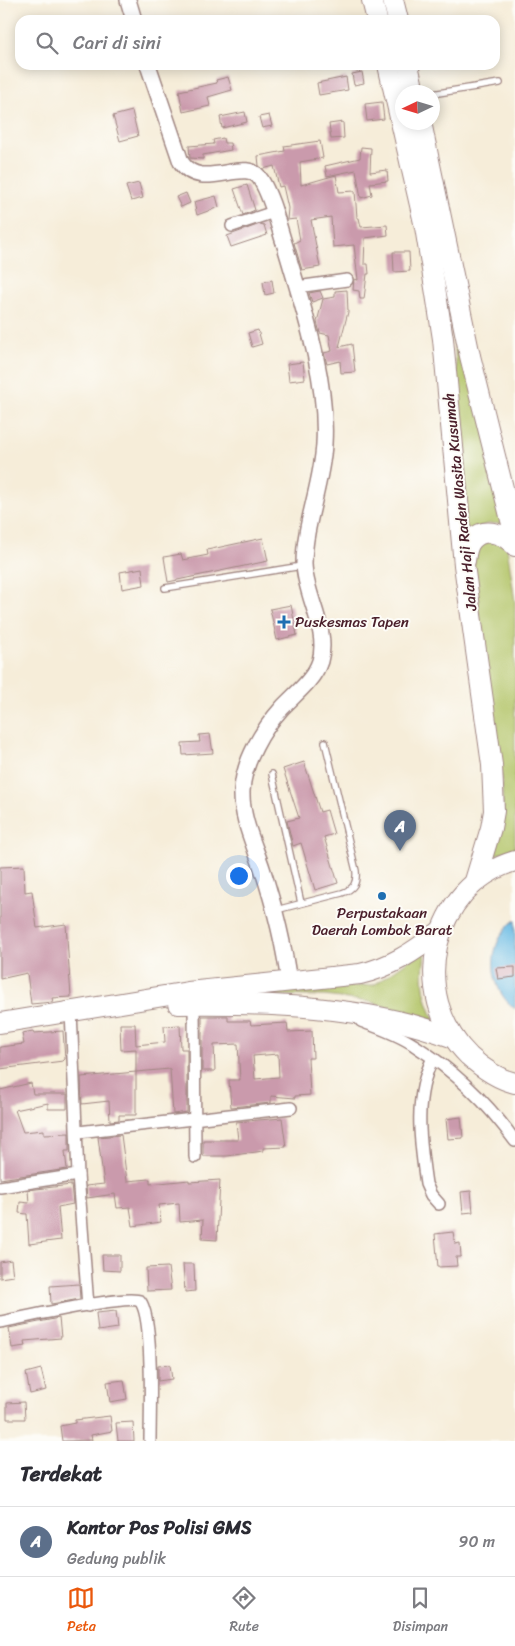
<!DOCTYPE html>
<html lang="id">
<style>
body{margin:0;font-family:Sriracha,sans-serif;background:#f2f2f3;color:#2b2b33}
.compass{position:absolute;left:395px;top:85px;width:45px;height:45px;border-radius:50%;background:#fff;box-shadow:0 2px 12px #0003;rotate:266deg}
.you{position:absolute;left:238px;top:875px;width:18px;height:18px;margin:-12px;border:4px solid #fff;border-radius:50%;background:#1a73e8;box-shadow:0 0 0 8px #1a73e833}
.badge{display:grid;place-items:center;width:32px;height:32px;border-radius:50%;background:#ea580c;color:#fff;font-size:16px;font-weight:700}
.pin{position:absolute;translate:-50% -41px;filter:drop-shadow(0 1px 2px #0008)}
.pin::after{content:'';position:absolute;top:26px;width:18px;height:15px;background:inherit;clip-path:polygon(0 0,100% 0,50% 100%)}
.list{margin:0;padding:0;list-style:none}
h2{display:flex;justify-content:space-between;align-items:center;height:65px;margin:0;padding:0 20px;font-size:21px}
h2 small{font-size:16px;font-weight:400;color:#7c7c81}
.list li{display:grid;grid-template-columns:32px 1fr auto;gap:15px;align-items:center;box-sizing:border-box;height:70px;padding:0 20px;border-top:1px solid #e1e1e2}
.list b{display:block;font-size:19px;white-space:nowrap}
.list p{margin:0;font-size:16px;white-space:nowrap;color:#7c7c81}
.list em{font-size:16px;font-style:normal;color:#7c7c81}
.icon{flex:none;width:28px;height:28px;fill:none;stroke:currentColor;stroke-width:2;stroke-linecap:round;stroke-linejoin:round}
.map{position:relative;flex:none;width:515px;height:1441px;overflow:hidden}
.search{position:absolute;background:#fff;box-shadow:0 2px 12px #0003;left:15px;right:15px;top:15px;height:55px;display:flex;align-items:center;gap:12px;box-sizing:border-box;padding:0 18px;border-radius:15px;color:#7c7c81;font-size:19px}
.sheet{height:135px;background:#fff}
nav{display:flex;justify-content:space-around;align-items:center;box-sizing:border-box;height:70px;border-top:1px solid #e1e1e2;background:#fff;font-size:14px;color:#7c7c81}
nav a{display:grid;justify-items:center;gap:2px}
nav .on{color:#ea580c}
.map>svg:first-child{display:block}
.green{fill:#b2c467;stroke:#7e7249}
.water{fill:#68bae4;stroke:#596c88}
.building{fill:#ca9aac;fill-rule:evenodd}
.lines{fill:none;stroke-linecap:round;stroke-linejoin:round}
.lane-casing{stroke:#a08682;stroke-width:8}
.street-casing{stroke:#a08682;stroke-width:14}
.secondary-casing{stroke:#a08682;stroke-width:18}
.highway-casing{stroke:#a08682;stroke-width:22}
.lane{stroke:#fff;stroke-width:5.5}
.street{stroke:#fff;stroke-width:11}
.secondary{stroke:#fff;stroke-width:15}
.highway{stroke:#fff;stroke-width:20}
.poi-dot{fill:#1f6fb2;stroke:#fdfcf7;stroke-width:2}
.labels{text-anchor:middle;dominant-baseline:central;stroke-width:4;stroke-linejoin:round;paint-order:stroke}
.street-label{font-size:15px;fill:#4a1f2b;stroke:#fdfcf7}
.poi-label{font-size:15px;fill:#4a1f2b;stroke:#fdfcf7;text-anchor:start}
</style>
<div class="map">
<svg width="515" height="1441" viewBox="0 0 515 1441">
<rect width="100%" height="100%" fill="#fdfcf7"/>
<filter id="ink" filterUnits="userSpaceOnUse"><feTurbulence type="fractalNoise" baseFrequency=".02" numOctaves="2"/><feDisplacementMap in="SourceGraphic" scale="10" xChannelSelector="R" yChannelSelector="G"/><feConvolveMatrix kernelMatrix="1 2 1 2 8 2 1 2 1" color-interpolation-filters="sRGB"/></filter>
<filter id="wash" filterUnits="userSpaceOnUse"><feTurbulence type="fractalNoise" baseFrequency=".0096" numOctaves="4" result="noise"/><feDisplacementMap in="SourceGraphic" scale="20" xChannelSelector="R" yChannelSelector="G"/><feGaussianBlur stdDeviation="1.12" result="paint"/><feColorMatrix in="noise" values="0 0 0 0 0 0 0 0 0 0 0 0 0 0 0 0 0 1.4 0 .05"/><feComposite in="paint" operator="in"/></filter>
<g filter="url(#wash)">
<rect width="100%" height="100%" fill="#f6edd9"/>
<g class="green">
<path d="M441,257L511,527C492,520 482,524 466,535L455,344Z"/>
<polygon points="478,538 507,546 515,602 515,848 495,855 503,821 502,779 470,550"/>
<path d="M426,948C421,977 422,994 435,1021L371,1002L325,996L243,995L242,989L326,988L374,985Z"/>
</g>
<path class="water" d="M515,920V1009C487,988 486,941 515,920Z"/>
<g id="blocks">
<g class="building">
<polygon points="362,72 364,83 354,85 352,74"/>
<polygon points="228,77 232,90 208,97 210,106 183,112 179,91 217,83 216,80"/>
<polygon points="346,77 348,90 319,95 317,83"/>
<polygon points="382,102 384,119 367,121 365,104"/>
<polygon points="132,111 138,136 120,141 113,116"/>
<polygon points="245,112 247,122 222,128 220,117"/>
<polygon points="269,115 272,126 262,128 259,117"/>
<polygon points="343,122 344,138 331,139 329,124"/>
<polygon points="223,138 224,143 230,143 231,150 203,155 203,159 190,158 189,146 214,144 213,140"/>
<polygon points="320,141 323,158 300,162 301,185 336,175 339,192 355,191 357,218 359,218 361,227 387,225 388,235 365,238 364,264 368,264 369,274 367,274 364,299 360,299 359,291 353,290 354,279 358,280 354,245 333,247 331,217 311,220 320,267 302,270 294,243 300,240 296,219 287,220 288,208 283,186 279,187 274,166 263,169 259,166 258,156 285,151 284,146"/>
<polygon points="361,147 371,148 370,172 387,170 388,181 370,183 372,195 361,198 356,170 327,176 325,166 360,158"/>
<polygon points="139,183 143,198 131,201 126,186"/>
<polygon points="247,185 255,210 243,215 234,189"/>
<polygon points="186,193 190,203 181,207 176,197"/>
<polygon points="216,196 219,207 197,215 194,202"/>
<polygon points="260,224 264,225 267,235 231,247 227,236"/>
<polygon points="393,252 409,252 410,271 394,272"/>
<polygon points="272,280 274,293 265,295 263,282"/>
<polygon points="347,290 348,312 339,347 352,344 355,372 341,373 340,361 327,364 324,353 332,351 329,335 320,333 317,322 323,299 335,297 335,291"/>
<polygon points="320,291 323,298 312,302 309,293"/>
<polygon points="258,330 262,344 252,347 248,333"/>
<polygon points="303,362 305,379 289,381 287,364"/>
<polygon points="263,538 268,561 168,582 164,557 181,554 183,560 208,555 207,550"/>
<polygon points="142,568 144,585 122,589 120,572"/>
<polygon points="291,605 297,635 277,640 270,609"/>
<polygon points="210,734 213,753 183,755 182,743 200,742 199,735"/>
<polygon points="304,762 320,812 327,810 334,834 324,837 338,883 315,890 301,843 293,846 287,821 299,818 283,769"/>
<polygon points="24,866 25,892 32,891 37,928 66,924 71,997 52,998 53,1002 31,1004 27,973 0,979 0,867"/>
<polygon points="515,967 515,977 498,979 496,968"/>
<path d="M202,1016H228V1021H250L251,1025L287,1023L288,1032L312,1031L313,1058H308L310,1095L295,1096V1098L271,1096V1103L231,1107L229,1080H240L238,1044L214,1045L215,1071H202ZM278,1054L279,1077L255,1079L253,1056Z"/>
<polygon points="120,1024 135,1024 136,1045 165,1042 164,1026 180,1025 181,1049 187,1049 187,1112 173,1114 170,1069 136,1072 136,1115 119,1115 119,1120 110,1121 109,1101 82,1104 81,1077 136,1072 136,1049 121,1050"/>
<polygon points="33,1031 34,1033 63,1031 65,1059 63,1061 0,1069 0,1047 24,1044 22,1033"/>
<polygon points="31,1083 33,1094 67,1094 67,1109 48,1109 48,1103 15,1110 23,1132 44,1130 44,1134 69,1133 69,1151 65,1151 67,1169 0,1179 0,1090"/>
<polygon points="461,1117 463,1138 448,1139 446,1119"/>
<polygon points="282,1118 286,1147 263,1148 263,1151 227,1156 203,1156 203,1140 238,1140 236,1122"/>
<polygon points="121,1135 127,1181 150,1179 150,1184 189,1180 189,1182 220,1180 217,1240 202,1239 203,1220 180,1222 179,1203 159,1205 161,1222 133,1226 130,1207 117,1208 115,1194 87,1198 86,1186 104,1184 98,1137"/>
<polygon points="71,1185 73,1204 58,1207 61,1240 29,1244 27,1214 19,1213 20,1202 29,1203 28,1190"/>
<polygon points="471,1191 473,1212 463,1213 461,1192"/>
<polygon points="453,1232 455,1244 460,1243 461,1257 456,1257 457,1266 438,1267 435,1234"/>
<polygon points="102,1255 120,1255 120,1271 103,1270"/>
<polygon points="11,1260 13,1276 0,1278 0,1262"/>
<polygon points="183,1264 194,1264 195,1291 185,1292"/>
<polygon points="168,1267 171,1290 147,1291 146,1268"/>
<polygon points="79,1284 80,1299 51,1304 50,1286"/>
<polygon points="116,1311 118,1328 98,1331 96,1313"/>
<polygon points="59,1318 61,1338 24,1341 25,1346 12,1348 9,1328"/>
<polygon points="170,1365 172,1379 158,1381 158,1366"/>
<polygon points="41,1369 46,1390 30,1394 26,1373"/>
<polygon points="124,1380 127,1399 110,1402 107,1382"/>
<polygon points="24,1402 25,1419 7,1419 7,1403"/>
<polygon points="110,1416 112,1431 91,1435 92,1440 62,1441 60,1426 75,1423 75,1420"/>
<polygon points="133,1422 134,1441 118,1441 116,1423"/>
</g>
</g>
</g>
<g filter="url(#ink)">
<use href="#blocks" fill-opacity="0" stroke="#a08682" stroke-width="1"/>
<g class="lines">
<defs>
<g id="lane">
<polyline points="432,94 500,83"/>
<polyline points="165,588 302,566"/>
<polyline points="272,774 301,903"/>
<path d="M276,910L342,893C354,889 357,883 356,871L325,742"/>
</g>
<g id="street">
<polyline points="232,226 274,212"/>
<polyline points="297,287 347,280"/>
<polyline points="194,1004 195,1157"/>
<polyline points="71,1011 78,1175 88,1306"/>
<path d="M361,1021C379,1028 398,1034 414,1045C453,1070 488,1103 515,1141"/>
<path d="M433,1058C413,1098 420,1141 426,1184L431,1195L439,1204"/>
<polyline points="78,1132 291,1108"/>
<polyline points="0,1187 78,1175"/>
<path d="M0,1322C22,1318 126,1294 140,1301C154,1318 150,1414 150,1441"/>
</g>
<g id="secondary">
<polyline points="128,0 134,20"/>
<path d="M148,65L181,162C202,194 246,154 261,180C273,200 278,225 285,246C303,307 328,380 324,444C322,484 304,524 304,564C305,596 329,629 320,661C314,680 295,694 282,708C263,729 243,762 242,791C241,818 254,844 262,868C274,905 284,944 289,983"/>
</g>
<g id="highway">
<polyline points="372,0 377,20"/>
<polyline points="393,0 398,20"/>
<polyline points="388,65 425,227 436,294 443,339 464,565 492,765 494,811 491,828 475,881"/>
<polyline points="408,65 414,92"/>
<polyline points="421,122 470,356 515,536"/>
<path d="M465,561C466,553 467,544 473,539C486,526 506,535 515,546"/>
<path d="M515,861C431,886 407,995 469,1056C481,1067 498,1079 515,1083"/>
<path d="M178,1004C271,1003 366,1005 454,1038"/>
<path d="M0,1023L188,992L360,974C391,967 414,952 439,932"/>
</g>
</defs>
<use href="#lane" class="lane-casing"/>
<use href="#street" class="street-casing"/>
<use href="#secondary" class="secondary-casing"/>
<use href="#highway" class="highway-casing"/>
<use href="#lane" class="lane"/>
<use href="#street" class="street"/>
<use href="#secondary" class="secondary"/>
<use href="#highway" class="highway"/>
</g>
</g>
<g class="poi-dot">
<path d="M281.5 614.5h5v5h5v5h-5v5h-5v-5h-5v-5h5z"/>
<circle cx="382" cy="896" r="5"/>
</g>
<g class="labels">
<g class="street-label">
<text transform="translate(460 502) rotate(-96)">Jalan Haji Raden Wasita Kusumah</text>
</g>
<g class="poi-label">
<text x="295" y="622">Puskesmas Tapen</text>
<text x="382" y="913" text-anchor="middle">Perpustakaan<tspan x="382" dy="17">Daerah Lombok Barat</tspan></text>
</g>
</g>
</svg>
<svg class="compass" viewBox="-18 -18 36 36"><path d="M0-13l5 13h-10z" fill="#e53935"/><path d="M0 13l5-13h-10z" fill="#7c7c81"/></svg>
<div class="you"></div>
<div class="pin badge" style="left:400px;top:851px;background:#5c6f8a">A</div>
<div class="search"><svg class="icon" aria-label="search" viewBox="0 0 24 24"><circle cx="10" cy="10" r="6"/><path d="M15 15l6 6"/></svg>Cari di sini</div>
</div>
<section class="sheet">
<h2>Terdekat<small></small></h2>
<ul class="list">
<li><span class="badge" style="background:#5c6f8a">A</span><div><b>Kantor Pos Polisi GMS</b><p>Gedung publik</p></div><em>90 m</em></li>
</ul>
</section>
<nav>
<a class="on"><svg class="icon" aria-label="map" viewBox="0 0 24 24"><path d="M3 6l6-2 6 2 6-2v14l-6 2-6-2-6 2zM9 4v14M15 6v14"/></svg>Peta</a>
<a><svg class="icon" aria-label="directions" viewBox="0 0 24 24"><path d="M12 3l9 9-9 9-9-9zM9 14v-3h6M13 9l2 2-2 2"/></svg>Rute</a>
<a><svg class="icon" aria-label="saved" viewBox="0 0 24 24"><path d="M7 4h10v16l-5-4-5 4z"/></svg>Disimpan</a>
</nav>
